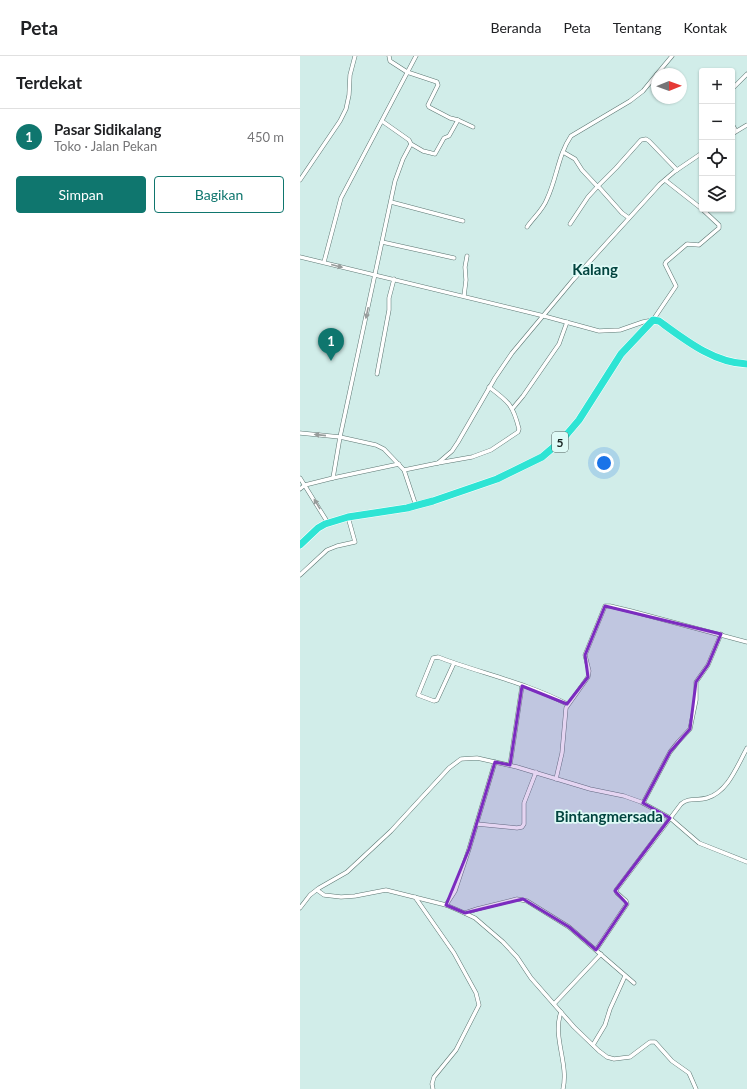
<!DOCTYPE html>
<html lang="id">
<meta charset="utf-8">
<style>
body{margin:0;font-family:Lato,sans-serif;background:#f6f6f6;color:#202124}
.controls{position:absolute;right:12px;top:12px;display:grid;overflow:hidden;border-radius:4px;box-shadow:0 1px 3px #0004}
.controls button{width:36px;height:36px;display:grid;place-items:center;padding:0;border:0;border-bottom:1px solid #e0e0e0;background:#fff;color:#202124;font:20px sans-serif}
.compass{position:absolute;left:351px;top:12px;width:36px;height:36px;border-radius:50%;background:#fff;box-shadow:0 1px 3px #0004;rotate:89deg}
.you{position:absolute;left:304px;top:407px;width:14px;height:14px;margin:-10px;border:3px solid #fff;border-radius:50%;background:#1a73e8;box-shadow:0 0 0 6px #1a73e833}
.badge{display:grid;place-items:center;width:26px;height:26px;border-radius:50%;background:#0f766e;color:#fff;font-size:13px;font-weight:700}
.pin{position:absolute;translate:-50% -33px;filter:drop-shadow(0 1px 2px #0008)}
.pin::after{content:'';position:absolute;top:21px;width:14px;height:12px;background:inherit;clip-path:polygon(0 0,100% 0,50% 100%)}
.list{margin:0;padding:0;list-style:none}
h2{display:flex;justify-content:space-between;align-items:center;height:52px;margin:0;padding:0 16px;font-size:17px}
h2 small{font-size:13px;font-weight:400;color:#757577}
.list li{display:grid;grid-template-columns:26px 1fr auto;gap:12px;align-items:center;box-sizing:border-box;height:56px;padding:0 16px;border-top:1px solid #e0e0e0}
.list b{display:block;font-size:15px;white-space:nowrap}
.list p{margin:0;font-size:13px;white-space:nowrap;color:#757577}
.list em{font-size:13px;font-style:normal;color:#757577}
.actions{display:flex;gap:8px;padding:12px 16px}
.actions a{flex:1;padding:9px 0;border:1px solid #0f766e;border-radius:4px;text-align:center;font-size:14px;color:#0f766e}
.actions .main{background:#0f766e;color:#fff}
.icon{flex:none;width:22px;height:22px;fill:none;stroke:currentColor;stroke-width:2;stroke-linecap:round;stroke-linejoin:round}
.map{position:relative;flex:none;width:447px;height:1033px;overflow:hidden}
header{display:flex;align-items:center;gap:24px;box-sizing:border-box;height:56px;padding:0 20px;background:#fff;border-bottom:1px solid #e0e0e0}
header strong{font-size:19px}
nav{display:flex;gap:22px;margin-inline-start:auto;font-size:14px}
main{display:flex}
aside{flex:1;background:#fff}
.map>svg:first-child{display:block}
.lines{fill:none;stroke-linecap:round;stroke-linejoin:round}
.street-casing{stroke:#5d7773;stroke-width:4.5}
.highway-casing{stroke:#fff;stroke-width:8}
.street{stroke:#fff;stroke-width:3.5}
.highway{stroke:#2ee4d4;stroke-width:7}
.oneway{fill:#979c9b}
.marked{fill:#7b2cbf;fill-opacity:0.2;stroke:#7b2cbf;stroke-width:3;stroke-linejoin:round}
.labels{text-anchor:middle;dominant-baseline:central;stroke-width:3.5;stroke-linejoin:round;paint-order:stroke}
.shield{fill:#defaf6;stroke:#536360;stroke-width:1}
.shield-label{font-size:12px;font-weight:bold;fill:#172220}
.quarter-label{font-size:15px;font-weight:bold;fill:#02443f;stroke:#defaf6}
</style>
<header>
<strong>Peta</strong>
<nav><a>Beranda</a><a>Peta</a><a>Tentang</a><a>Kontak</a></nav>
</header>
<main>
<aside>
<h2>Terdekat<small></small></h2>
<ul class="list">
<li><span class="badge">1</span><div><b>Pasar Sidikalang</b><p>Toko · Jalan Pekan</p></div><em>450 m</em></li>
</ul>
<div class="actions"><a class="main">Simpan</a><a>Bagikan</a></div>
</aside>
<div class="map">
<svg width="447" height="1033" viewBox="0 0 447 1033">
<rect width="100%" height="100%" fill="#d1ede9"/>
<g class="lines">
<defs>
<g id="street">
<polyline points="89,0 90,5 107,16 137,26 138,29 128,49 129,51 150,62 158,64"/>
<polyline points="357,18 372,0"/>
<polyline points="432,33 447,18"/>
<polyline points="432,68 436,75"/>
<polyline points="432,78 447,69"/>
<polyline points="111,88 123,95 135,98 144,82 149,80 158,64 173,71"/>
<polyline points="263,96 275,103 282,114 297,130"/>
<polyline points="0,124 40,65 46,53 49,39 50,19 55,0"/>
<polyline points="365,124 402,153"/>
<polyline points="91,146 163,165"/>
<polyline points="329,162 322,157 298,130 316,112 341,84 346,83 349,85 377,114"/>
<polyline points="270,168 288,141 298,130"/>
<path d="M227,171C233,162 243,154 247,143C257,122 258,99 271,80L330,45L343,35L357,18"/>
<polyline points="82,186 154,202"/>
<polyline points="0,201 244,260 299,275 320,274 343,266 353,264 376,230 365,208 366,206 387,188 399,189 419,172 419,169 402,153"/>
<polyline points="24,206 41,142 116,0"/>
<polyline points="164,240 166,224 165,211 167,200"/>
<polyline points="77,318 89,254 89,242 94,223"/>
<polyline points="213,352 223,340 259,288 267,266"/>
<polyline points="0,377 40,381 76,389 84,393 104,414 116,450"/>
<path d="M138,407L172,401L191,394L218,376L219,373C213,349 209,346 189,331"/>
<polyline points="104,414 138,407 152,395 158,386 195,322 212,297 273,224 360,128 374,116 402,97"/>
<polyline points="0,422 28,467"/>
<polyline points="33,422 40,381 95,125 103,103 111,88 109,84 82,65"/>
<polyline points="0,433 5,429 33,422 99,408"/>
<polyline points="0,519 27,494 37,490 55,486 48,461"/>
<path d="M154,607L137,644L134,645L118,639L133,602L138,601C180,617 227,627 267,648"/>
<polyline points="210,709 222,630"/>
<polyline points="256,723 262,697 266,652 288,621 289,615 285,599 305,550 310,550 331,555 447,586"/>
<polyline points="343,747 370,696 378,686 390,673 396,644 396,626 408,609 421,578"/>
<polyline points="177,768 217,772 222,771 224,768 224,747 236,716"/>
<polyline points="17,834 24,839 41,841 55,840 86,834 146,849 160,855 175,862 203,886 217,901 231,922 274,971 299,995 307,1001 314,1003 330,1001 350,986 355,986 372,1005 389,1017 396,1033"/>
<polyline points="115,841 154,897 176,937 179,949 156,994 134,1021 132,1028 133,1033"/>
<polyline points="146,849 155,835 169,793 195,706"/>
<polyline points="0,852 10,839 19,832 47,816 91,775 149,712 161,703 177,702 217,711 290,733 324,740 341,746 370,762 399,787 447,806"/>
<polyline points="165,857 177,853 217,843 227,845 269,871 334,927"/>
<path d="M296,894L327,848L326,845L317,837L316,834L381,748C389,741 397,745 407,742C428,736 437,710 447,692"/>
<polyline points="254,948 301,898"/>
<path d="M261,956C252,981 269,1007 263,1033"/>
<polyline points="293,989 305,969 310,953 325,920"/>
</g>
<path id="highway" d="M0,489L18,472L25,468L48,461L107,452L133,445L197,423L242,401L262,384L279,364L321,298L353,264L359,265C385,284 414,307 447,308"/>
</defs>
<use href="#street" class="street-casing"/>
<use href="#highway" class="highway-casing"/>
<use href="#street" class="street"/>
<use href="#highway" class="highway"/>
</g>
<defs><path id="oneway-solid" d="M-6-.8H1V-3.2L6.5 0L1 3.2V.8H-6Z"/></defs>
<g class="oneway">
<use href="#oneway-solid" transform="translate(37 210) rotate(14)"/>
<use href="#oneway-solid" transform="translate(67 257) rotate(102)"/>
<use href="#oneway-solid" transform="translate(20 379) rotate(-174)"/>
<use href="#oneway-solid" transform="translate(17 448) rotate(-121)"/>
</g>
<path class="marked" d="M305,550L421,578L408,609L396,626L390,673L370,696L343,747L370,762L315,835L327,848L296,894L269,871L223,843L165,857L146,849L169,793L195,706L210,709L222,630L267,648L288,621L285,599Z"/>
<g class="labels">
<rect class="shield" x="252" y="376" width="16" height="20" rx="3"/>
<g class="shield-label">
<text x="260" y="386">5</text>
</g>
<g class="quarter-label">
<text x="295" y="213">Kalang</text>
<text x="309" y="760">Bintangmersada</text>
</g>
</g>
</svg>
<div class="controls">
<button>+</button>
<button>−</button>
<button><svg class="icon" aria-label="locate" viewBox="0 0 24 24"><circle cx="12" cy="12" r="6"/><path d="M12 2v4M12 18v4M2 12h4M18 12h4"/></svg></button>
<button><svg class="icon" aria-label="layers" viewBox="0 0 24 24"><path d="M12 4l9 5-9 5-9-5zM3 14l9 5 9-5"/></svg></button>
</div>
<svg class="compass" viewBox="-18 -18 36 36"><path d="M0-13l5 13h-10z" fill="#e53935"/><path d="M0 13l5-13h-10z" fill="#757577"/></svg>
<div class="you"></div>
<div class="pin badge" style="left:31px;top:305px">1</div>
</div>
</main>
